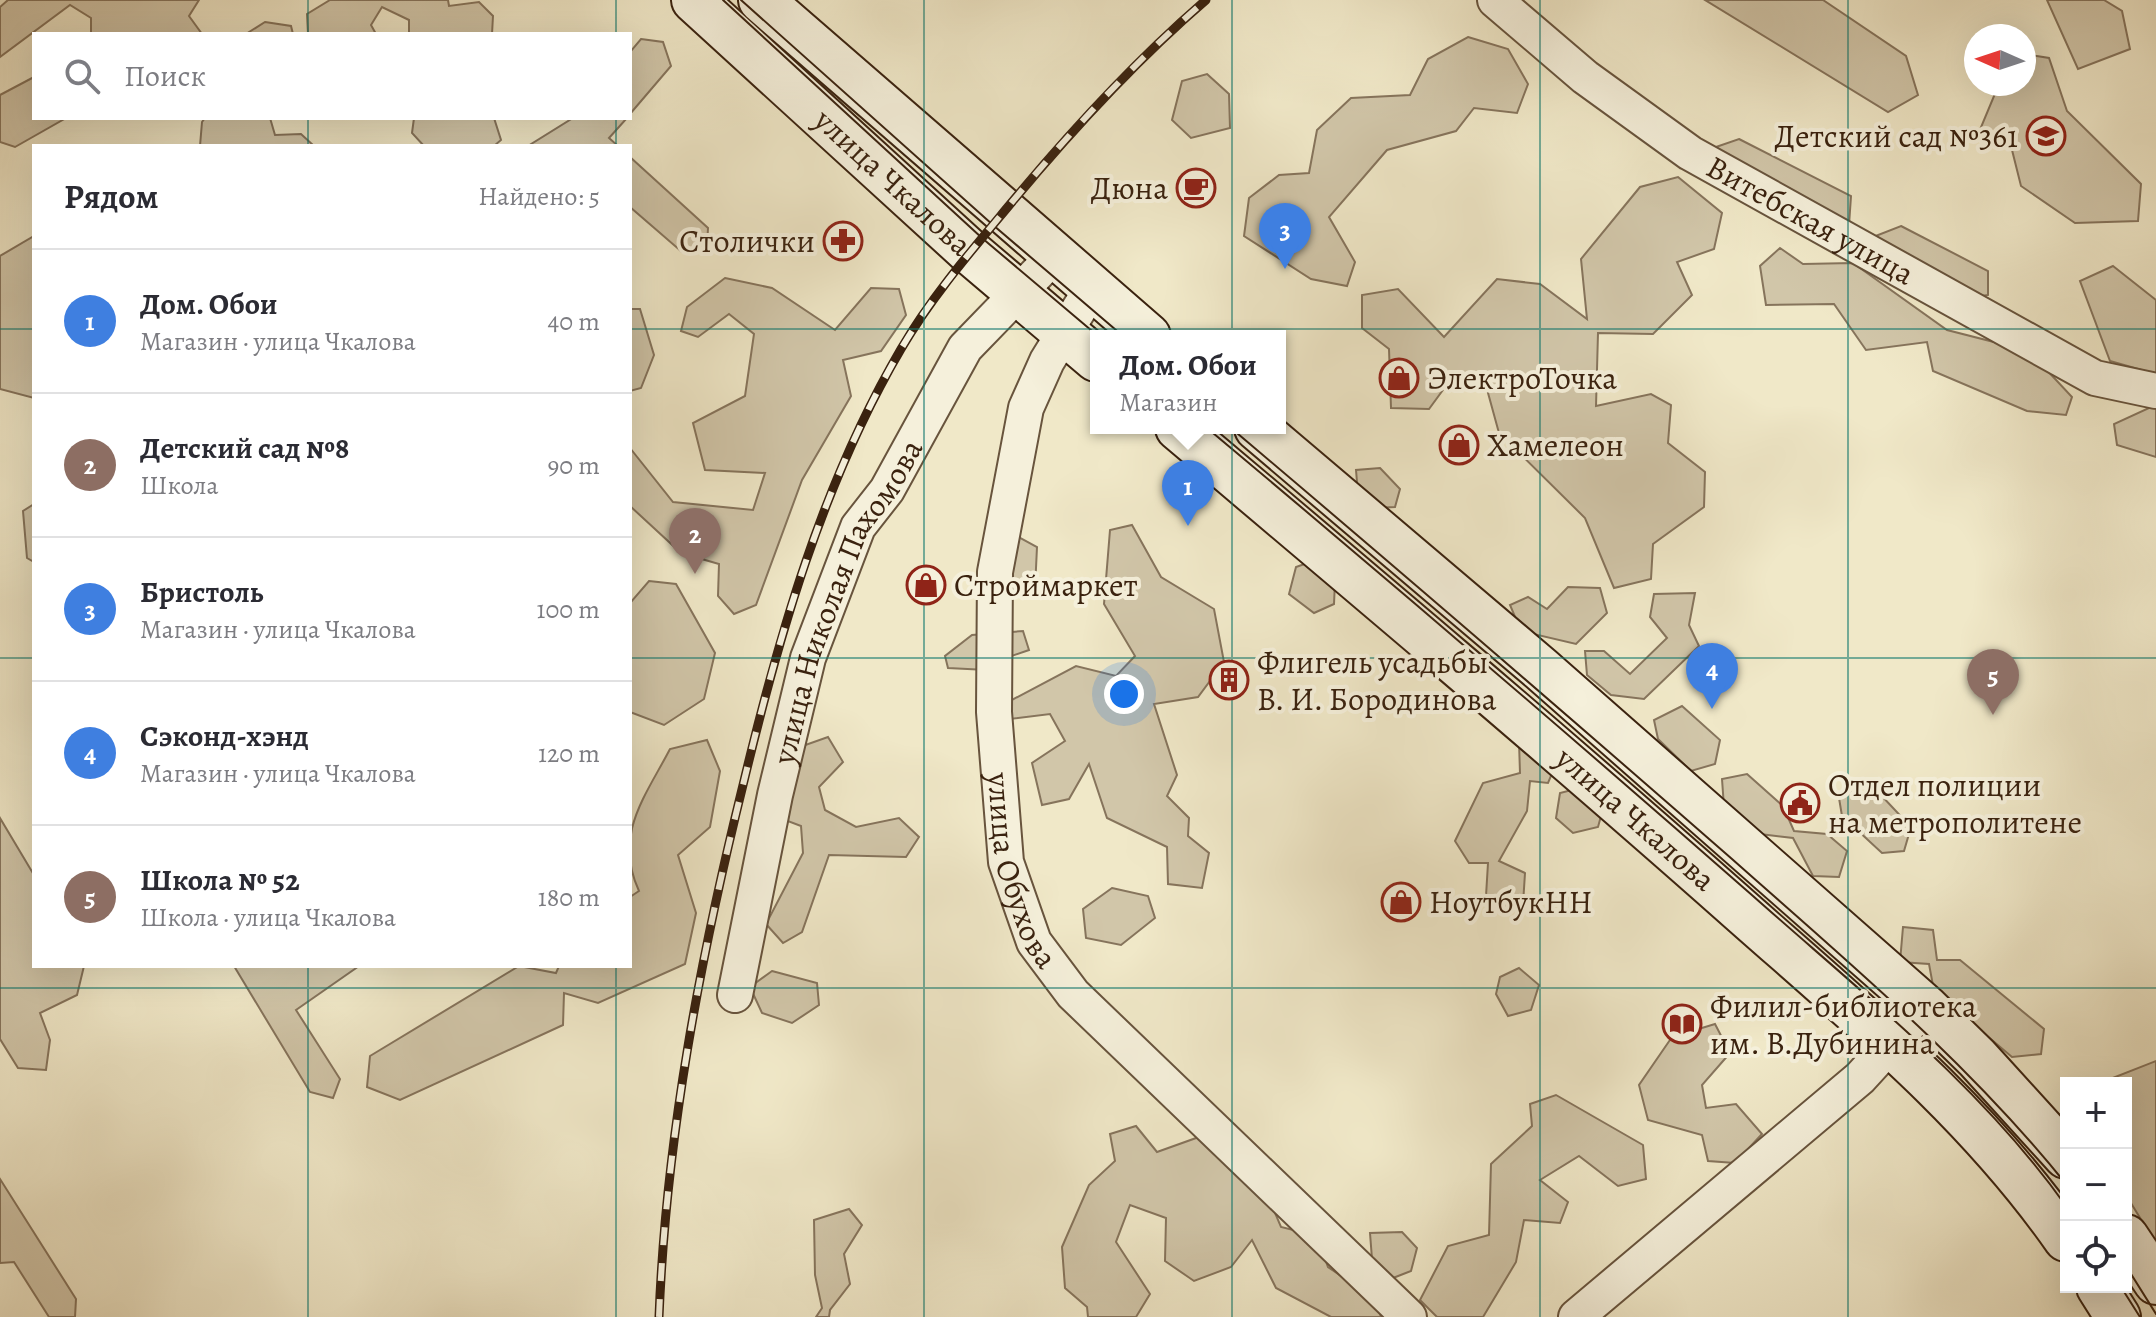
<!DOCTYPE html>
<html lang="ru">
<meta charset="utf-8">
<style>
body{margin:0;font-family:Alegreya,serif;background:#f2f2f3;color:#2b2b33}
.controls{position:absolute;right:24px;bottom:24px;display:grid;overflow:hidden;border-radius:0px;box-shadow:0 8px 32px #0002}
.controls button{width:72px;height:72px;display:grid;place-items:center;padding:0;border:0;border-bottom:2px solid #e1e1e2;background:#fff;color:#2b2b33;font:40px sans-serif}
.compass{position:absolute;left:1964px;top:24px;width:72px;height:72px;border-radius:50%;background:#fff;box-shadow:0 8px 32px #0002;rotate:273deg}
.you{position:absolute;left:1124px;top:694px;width:28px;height:28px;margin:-20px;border:6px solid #fff;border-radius:50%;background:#1a73e8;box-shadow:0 0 0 12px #1a73e833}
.badge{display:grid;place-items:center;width:52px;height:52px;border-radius:50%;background:#8f2418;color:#fff;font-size:26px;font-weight:700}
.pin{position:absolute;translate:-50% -66px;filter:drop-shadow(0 2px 4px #0008)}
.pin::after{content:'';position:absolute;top:42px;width:28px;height:24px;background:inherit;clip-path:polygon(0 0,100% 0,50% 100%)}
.popup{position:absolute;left:1090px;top:330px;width:196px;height:104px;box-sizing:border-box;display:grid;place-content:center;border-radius:0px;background:#fff;filter:drop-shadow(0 2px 6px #0005);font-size:26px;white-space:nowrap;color:#7c7c81}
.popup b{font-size:30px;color:#2b2b33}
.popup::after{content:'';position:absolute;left:50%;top:100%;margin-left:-16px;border:16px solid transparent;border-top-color:#fff}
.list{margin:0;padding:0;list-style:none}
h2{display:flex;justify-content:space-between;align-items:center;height:104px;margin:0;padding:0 32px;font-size:34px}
h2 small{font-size:26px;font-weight:400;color:#7c7c81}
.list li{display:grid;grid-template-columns:52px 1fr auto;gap:24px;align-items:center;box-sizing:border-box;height:144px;padding:0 32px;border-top:2px solid #e1e1e2}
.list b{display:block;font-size:30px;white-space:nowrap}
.list p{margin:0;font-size:26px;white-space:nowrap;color:#7c7c81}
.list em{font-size:26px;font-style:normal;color:#7c7c81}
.icon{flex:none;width:44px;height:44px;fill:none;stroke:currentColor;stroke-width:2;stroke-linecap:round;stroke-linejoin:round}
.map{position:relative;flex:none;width:2156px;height:1317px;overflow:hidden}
.search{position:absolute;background:#fff;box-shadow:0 8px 32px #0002;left:32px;top:32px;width:600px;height:88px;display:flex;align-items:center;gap:20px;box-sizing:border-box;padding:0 28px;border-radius:0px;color:#7c7c81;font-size:30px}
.panel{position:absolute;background:#fff;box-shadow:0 8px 32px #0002;left:32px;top:144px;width:600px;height:824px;border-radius:0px}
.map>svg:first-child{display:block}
.green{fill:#d1c6a9;stroke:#86745c;stroke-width:2}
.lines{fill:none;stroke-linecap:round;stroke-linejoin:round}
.minor-casing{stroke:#68543d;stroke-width:38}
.secondary-casing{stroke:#3a220f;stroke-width:48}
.minor{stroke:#f5f0db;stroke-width:34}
.secondary{stroke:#f5f0db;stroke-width:44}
.tram{stroke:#3a220f;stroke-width:2}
.rail-casing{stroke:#3a220f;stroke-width:9}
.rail{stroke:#f5f0db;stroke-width:6;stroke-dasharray:18;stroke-linecap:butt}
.grid{fill:none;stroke:#0f766e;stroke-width:2;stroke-opacity:0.55}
.labels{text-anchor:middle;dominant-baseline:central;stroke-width:8;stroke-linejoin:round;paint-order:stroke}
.poi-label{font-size:32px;fill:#3a220f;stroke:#f5f0db;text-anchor:start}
.street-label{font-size:32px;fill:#3a220f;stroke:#f5f0db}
</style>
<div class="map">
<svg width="2156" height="1317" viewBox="0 0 2156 1317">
<rect width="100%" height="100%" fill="#f0e8c8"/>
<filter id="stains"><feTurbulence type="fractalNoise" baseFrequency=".0025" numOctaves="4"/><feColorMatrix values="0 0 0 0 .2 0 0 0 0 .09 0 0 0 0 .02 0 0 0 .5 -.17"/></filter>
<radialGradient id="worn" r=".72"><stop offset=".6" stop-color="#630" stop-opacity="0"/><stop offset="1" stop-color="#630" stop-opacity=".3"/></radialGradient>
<g class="green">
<polygon points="8,0 199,0 189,16 202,34 91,34 91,18 70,5 0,57 0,7"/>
<polygon points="330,0 448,0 449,6 479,2 493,16 492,34 409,34 409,20 382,7 371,25 376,34 308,34 307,14"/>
<polygon points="1705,0 1823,0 1906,56 1918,95 1888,112"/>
<polygon points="2047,0 2104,0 2122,11 2130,49 2078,69"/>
<polygon points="265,22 291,26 293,34 246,34"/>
<polygon points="1468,37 1508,49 1528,84 1517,113 1474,108 1456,131 1387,150 1329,217 1355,262 1347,286 1311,279 1244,236 1249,198 1279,175 1309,173 1317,130 1351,98 1410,95 1428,59"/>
<polygon points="641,39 663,42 671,66 630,114 630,52"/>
<polygon points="2024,54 2049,58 2067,111 2141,184 2138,221 2075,223 2021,186 2012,150 1979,132 1999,84 2024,84"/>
<polygon points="1207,74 1229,94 1230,128 1191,138 1172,120 1182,81"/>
<polygon points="34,77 34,118 66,118 15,147 0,142 0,95"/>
<polygon points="205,118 270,118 275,135 301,134 314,146 200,146 202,122"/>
<polygon points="414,118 494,118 501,140 494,146 424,146 412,133"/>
<polygon points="573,118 627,118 609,138 618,146 528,146"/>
<polygon points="1739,139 1851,196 1849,225 1713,148"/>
<polygon points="630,157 708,228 707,247 682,252 630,207"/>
<polygon points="1678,177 1722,213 1714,249 1677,262 1692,295 1653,334 1598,333 1596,406 1651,394 1671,405 1668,443 1705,472 1704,507 1653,544 1651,579 1614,588 1585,518 1499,433 1485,382 1451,379 1429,409 1391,408 1389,349 1362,328 1362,295 1398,289 1444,337 1497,279 1540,284 1587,319 1581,259 1640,187"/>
<polygon points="1901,226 1988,271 1988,295 1968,298 1873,237"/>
<polygon points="34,236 34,398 0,389 0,256"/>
<polygon points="1780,248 1803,264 1853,263 1947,330 2029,351 2072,397 2066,415 2027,411 1933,371 1927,342 1866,350 1834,304 1766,305 1760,266"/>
<polygon points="2113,266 2156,300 2156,374 2110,361 2080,281"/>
<polygon points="725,278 772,288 835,330 871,288 899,289 906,315 881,351 843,360 851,396 802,480 756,605 734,614 718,596 719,564 681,553 630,506 630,448 673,502 753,510 765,473 705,470 693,423 745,396 754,334 729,314 698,337 681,331 687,307"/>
<polygon points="630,309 640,309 654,355 641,388 630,391"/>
<polygon points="2151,407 2156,408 2156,457 2117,445 2114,424"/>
<polygon points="1380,468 1400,489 1395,507 1374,508 1358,494 1356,470"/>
<polygon points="34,504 34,562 27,558 23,511"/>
<polygon points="1132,525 1161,577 1214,609 1224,662 1198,697 1154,704 1177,775 1167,796 1189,818 1188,836 1209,853 1202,888 1168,884 1167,847 1107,818 1089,764 1069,799 1042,805 1032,763 1065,741 1050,714 1010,719 1008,702 1076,666 1116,676 1135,656 1104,604 1110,530"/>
<polygon points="1015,535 1037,547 1035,589 1007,596"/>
<polygon points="1313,561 1335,582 1334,604 1314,613 1289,594 1296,567"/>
<polygon points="649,581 676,584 715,653 704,699 664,725 630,712 630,603"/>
<polygon points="1568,587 1600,588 1607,613 1576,644 1521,631 1510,605 1528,597 1547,609"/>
<polygon points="1695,593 1689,625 1699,646 1644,699 1611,695 1587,675 1585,651 1604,651 1630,674 1667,638 1650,617 1654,594"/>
<polygon points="1023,631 1029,650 994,662 987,670 948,668 945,656 972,635"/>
<polygon points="1682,706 1720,740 1715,764 1691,771 1658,739 1654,720"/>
<polygon points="828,737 843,762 819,787 825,810 856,827 899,818 919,837 906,857 829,855 802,932 783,943 766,924 803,853 801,826 777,817 794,749"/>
<path d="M707,740L720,771L710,827L678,855L696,913L685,964L598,1003L564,993L563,1025L400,1100L367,1087L370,1056L519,966L556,973L559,966H630V897L639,891C613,835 645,797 670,749Z"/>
<polygon points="1519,742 1559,757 1548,783 1530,781 1527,811 1499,861 1525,873 1523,904 1503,910 1486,896 1488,863 1469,863 1455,841 1483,783 1520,773"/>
<polygon points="1747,774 1783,806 1794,831 1827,834 1847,851 1839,877 1813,876 1793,838 1760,834 1724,807 1722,779"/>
<polygon points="1587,786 1604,805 1598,827 1573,833 1556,818 1560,793"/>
<polygon points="1838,792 1879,793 1911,827 1904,851 1882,853 1842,816"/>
<polygon points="0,818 34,875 34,966 84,966 77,995 40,1013 50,1040 46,1070 18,1068 0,1039"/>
<polygon points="1112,888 1148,896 1155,918 1121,945 1086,938 1083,909"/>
<polygon points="1903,927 1933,930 1937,960 1960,960 2044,1029 2041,1054 2012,1057 1934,991 1929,964 1900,962"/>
<polygon points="234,966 359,966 296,1010 340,1079 333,1098 310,1092"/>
<polygon points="1519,968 1539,985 1531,1010 1508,1016 1496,994 1500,977"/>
<polygon points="772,971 817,983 819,1005 792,1023 762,1013 750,987"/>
<polygon points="1715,1024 1730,1053 1702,1085 1706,1108 1736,1104 1762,1134 1735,1163 1708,1161 1702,1135 1648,1120 1639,1085 1672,1037"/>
<polygon points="2156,1061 2156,1244 2126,1195 2126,1083 2100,1083"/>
<polygon points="1556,1095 1643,1145 1646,1179 1618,1186 1579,1156 1540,1180 1568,1202 1560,1223 1524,1220 1516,1262 1483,1317 1437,1317 1420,1300 1448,1246 1489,1235 1491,1164 1532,1126 1530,1104"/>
<polygon points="1136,1126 1157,1152 1199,1137 1266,1192 1281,1227 1317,1236 1328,1267 1376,1300 1381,1317 1331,1317 1276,1288 1252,1240 1231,1267 1194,1281 1165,1261 1166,1218 1130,1205 1116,1242 1150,1294 1136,1317 1088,1317 1087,1307 1065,1288 1062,1247 1089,1185 1115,1161 1110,1134"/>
<polygon points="0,1179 76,1299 75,1317 49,1317 14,1262 0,1263"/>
<polygon points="849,1209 862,1225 844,1254 850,1284 830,1310 829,1317 816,1317 822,1308 815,1275 814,1220"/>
<polygon points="1402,1232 1417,1248 1411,1271 1393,1278 1372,1259 1370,1233"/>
</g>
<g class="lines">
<defs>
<g id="minor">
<path id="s1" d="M1495,0L1585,77L1690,153L2095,378L2156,391"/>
<path id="s2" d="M1092,288L1047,361L1026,408L995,572L994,712L1006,862L1034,942L1073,994L1409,1317"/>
<path id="s3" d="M735,995L775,795L808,658L858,527L887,490L965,348L1054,256"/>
<polyline points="1576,1317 1860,1078 1925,1007"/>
</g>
<g id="secondary">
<path id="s4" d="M694,0L970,252L1096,359"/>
<polyline points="761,0 1148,336"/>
<path id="s5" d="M1178,428C1363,584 1548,740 1730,901C1849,1007 1974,1107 2066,1239"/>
<polyline points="1257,428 1541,669 1925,1007 1977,1058 2066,1156"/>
<polyline points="2126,1237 2156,1282"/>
<polyline points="2099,1287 2118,1317"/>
</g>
</defs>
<use href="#minor" class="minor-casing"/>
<use href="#secondary" class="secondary-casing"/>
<use href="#minor" class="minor"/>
<use href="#secondary" class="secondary"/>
<g class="tram">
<polyline points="723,0 982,238 1098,336"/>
<polyline points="741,0 993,225 1123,336"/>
<path d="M1207,428C1391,582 1573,738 1753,896C1862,993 1981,1086 2066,1206"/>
<path d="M1231,428C1399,570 1566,714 1732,859C1848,962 1968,1062 2066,1184"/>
<polyline points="2126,1266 2156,1314"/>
<polyline points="2121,1287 2140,1317"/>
</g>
<defs>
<path id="rail" d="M659,1317C666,1138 700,959 743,785C779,635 822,484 901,349C932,296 972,250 1012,202C1072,130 1135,61 1206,0"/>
</defs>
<use href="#rail" class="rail-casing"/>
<use href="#rail" class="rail"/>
</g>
<path class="grid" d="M308,0V34M616,0V34M924,0V1317M1232,0V1317M1540,0V1317M1848,0V1317M308,118V146M616,118V146M0,329H34M630,329H2156M0,658H34M630,658H2156M308,966V1317M616,966V1317M0,988H2156"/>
<defs>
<symbol id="school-ring" viewBox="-11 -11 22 22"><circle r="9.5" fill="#f5f0db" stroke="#8f2418" stroke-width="1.5"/><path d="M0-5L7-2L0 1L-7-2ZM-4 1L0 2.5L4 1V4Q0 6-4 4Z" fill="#8f2418"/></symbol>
<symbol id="cafe-ring" viewBox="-11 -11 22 22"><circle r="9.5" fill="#f5f0db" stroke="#8f2418" stroke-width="1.5"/><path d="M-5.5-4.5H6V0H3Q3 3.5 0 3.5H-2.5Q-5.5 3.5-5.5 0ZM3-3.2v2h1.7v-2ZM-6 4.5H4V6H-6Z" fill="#8f2418"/></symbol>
<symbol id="pharmacy-ring" viewBox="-11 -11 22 22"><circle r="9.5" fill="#f5f0db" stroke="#8f2418" stroke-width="1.5"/><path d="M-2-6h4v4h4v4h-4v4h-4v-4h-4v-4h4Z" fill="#8f2418"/></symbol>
<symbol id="shop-ring" viewBox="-11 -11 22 22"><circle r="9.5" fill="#f5f0db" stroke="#8f2418" stroke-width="1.5"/><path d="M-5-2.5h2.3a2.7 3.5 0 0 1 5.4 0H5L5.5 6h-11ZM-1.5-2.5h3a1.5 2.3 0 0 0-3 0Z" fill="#8f2418"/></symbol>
<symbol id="building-ring" viewBox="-11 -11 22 22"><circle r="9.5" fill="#f5f0db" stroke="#8f2418" stroke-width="1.5"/><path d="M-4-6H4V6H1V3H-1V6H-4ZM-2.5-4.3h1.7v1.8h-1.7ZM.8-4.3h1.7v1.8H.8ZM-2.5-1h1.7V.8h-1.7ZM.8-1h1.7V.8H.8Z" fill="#8f2418"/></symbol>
<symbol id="civic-ring" viewBox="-11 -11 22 22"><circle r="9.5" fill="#f5f0db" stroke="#8f2418" stroke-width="1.5"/><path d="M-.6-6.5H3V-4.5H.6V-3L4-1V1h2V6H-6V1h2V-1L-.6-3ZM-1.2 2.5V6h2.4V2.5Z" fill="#8f2418"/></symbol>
<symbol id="library-ring" viewBox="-11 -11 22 22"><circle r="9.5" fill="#f5f0db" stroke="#8f2418" stroke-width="1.5"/><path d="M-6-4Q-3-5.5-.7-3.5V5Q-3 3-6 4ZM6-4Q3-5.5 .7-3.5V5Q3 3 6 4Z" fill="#8f2418"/></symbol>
</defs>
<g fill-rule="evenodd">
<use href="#school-ring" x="2024" y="114" width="44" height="44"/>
<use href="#cafe-ring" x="1174" y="166" width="44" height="44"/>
<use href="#pharmacy-ring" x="821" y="219" width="44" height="44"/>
<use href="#shop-ring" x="1377" y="356" width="44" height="44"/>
<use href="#shop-ring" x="1437" y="423" width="44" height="44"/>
<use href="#shop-ring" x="904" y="563" width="44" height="44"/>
<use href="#building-ring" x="1207" y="658" width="44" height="44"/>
<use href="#civic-ring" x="1778" y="781" width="44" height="44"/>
<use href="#shop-ring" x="1379" y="880" width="44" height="44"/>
<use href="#library-ring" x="1660" y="1002" width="44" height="44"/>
</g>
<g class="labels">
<g class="poi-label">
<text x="2018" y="136" text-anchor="end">Детский сад №361</text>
<text x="1168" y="188" text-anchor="end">Дюна</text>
<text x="815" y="241" text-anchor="end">Столички</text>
<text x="1427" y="378">ЭлектроТочка</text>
<text x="1487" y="445">Хамелеон</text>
<text x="954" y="585">Строймаркет</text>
<text x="1257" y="662">Флигель усадьбы<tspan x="1257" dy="37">В. И. Бородинова</tspan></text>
<text x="1828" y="785">Отдел полиции<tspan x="1828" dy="37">на метрополитене</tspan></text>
<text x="1429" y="902">НоутбукНН</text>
<text x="1710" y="1006">Филил-библиотека<tspan x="1710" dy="37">им. В.Дубинина</tspan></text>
</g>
<g class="street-label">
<text stroke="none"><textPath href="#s4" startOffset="270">улица Чкалова</textPath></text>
<text stroke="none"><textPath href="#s1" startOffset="386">Витебская улица</textPath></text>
<text stroke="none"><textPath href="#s3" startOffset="412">улица Николая Пахомова</textPath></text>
<text stroke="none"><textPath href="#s5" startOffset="602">улица Чкалова</textPath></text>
<text stroke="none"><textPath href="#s2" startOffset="606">улица Обухова</textPath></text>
</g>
</g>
<rect width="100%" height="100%" filter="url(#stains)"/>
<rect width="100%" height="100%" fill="url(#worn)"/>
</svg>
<div class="controls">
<button>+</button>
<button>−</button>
<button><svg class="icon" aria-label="locate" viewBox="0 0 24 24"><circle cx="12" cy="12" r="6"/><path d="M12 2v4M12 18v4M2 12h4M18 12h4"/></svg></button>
</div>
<svg class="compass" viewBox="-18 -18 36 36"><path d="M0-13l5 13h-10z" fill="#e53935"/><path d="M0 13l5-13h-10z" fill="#7c7c81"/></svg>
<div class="you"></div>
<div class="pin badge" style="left:1188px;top:526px;background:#3f7fe0">1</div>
<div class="popup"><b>Дом. Обои</b>Магазин</div>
<div class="pin badge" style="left:695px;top:574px;background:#8d6e63">2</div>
<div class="pin badge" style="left:1285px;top:269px;background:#3f7fe0">3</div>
<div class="pin badge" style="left:1712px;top:709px;background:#3f7fe0">4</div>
<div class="pin badge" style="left:1993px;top:715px;background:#8d6e63">5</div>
<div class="search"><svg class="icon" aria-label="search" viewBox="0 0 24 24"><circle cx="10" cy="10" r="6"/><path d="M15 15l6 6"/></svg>Поиск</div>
<section class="panel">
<h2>Рядом<small>Найдено: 5</small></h2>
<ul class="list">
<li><span class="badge" style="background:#3f7fe0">1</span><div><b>Дом. Обои</b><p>Магазин · улица Чкалова</p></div><em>40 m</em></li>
<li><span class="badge" style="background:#8d6e63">2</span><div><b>Детский сад №8</b><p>Школа</p></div><em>90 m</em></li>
<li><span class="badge" style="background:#3f7fe0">3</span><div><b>Бристоль</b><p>Магазин · улица Чкалова</p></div><em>100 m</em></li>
<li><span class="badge" style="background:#3f7fe0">4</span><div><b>Сэконд-хэнд</b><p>Магазин · улица Чкалова</p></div><em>120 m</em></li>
<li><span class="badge" style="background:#8d6e63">5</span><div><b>Школа № 52</b><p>Школа · улица Чкалова</p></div><em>180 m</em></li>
</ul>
</section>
</div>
